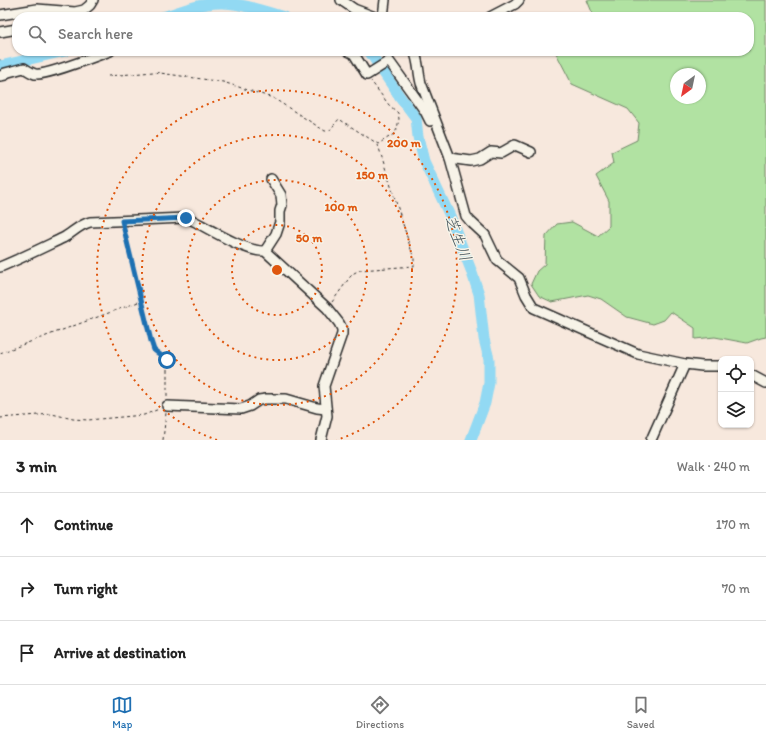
<!DOCTYPE html>
<meta charset="utf-8">
<style>
body{margin:0;font-family:Itim,"Klee One",sans-serif;background:#f6f6f6;color:#222}
.controls{position:absolute;right:12px;bottom:12px;display:grid;overflow:hidden;border-radius:8px;box-shadow:0 1px 3px #0004}
.controls button{width:36px;height:36px;display:grid;place-items:center;padding:0;border:0;border-bottom:1px solid #e0e0e0;background:#fff;color:#222;font:20px sans-serif}
.compass{position:absolute;left:670px;top:68px;width:36px;height:36px;border-radius:50%;background:#fff;box-shadow:0 1px 3px #0004;rotate:213deg}
.stop{position:absolute;width:12px;height:12px;margin:-9px;border:3px solid #1f6fb2;border-radius:50%;background:#fff}
.stop.end{background:#1f6fb2;border-color:#fff;box-shadow:0 1px 4px #0008}
.list{margin:0;padding:0;list-style:none}
h2{display:flex;justify-content:space-between;align-items:center;height:52px;margin:0;padding:0 16px;font-size:17px}
h2 small{font-size:13px;font-weight:400;color:#767676}
.list li{display:grid;grid-template-columns:26px 1fr auto;gap:12px;align-items:center;box-sizing:border-box;height:64px;padding:0 16px;border-top:1px solid #e0e0e0}
.list b{display:block;font-size:15px;white-space:nowrap}
.list em{font-size:13px;font-style:normal;color:#767676}
.icon{flex:none;width:22px;height:22px;fill:none;stroke:currentColor;stroke-width:2;stroke-linecap:round;stroke-linejoin:round}
.map{position:relative;flex:none;width:766px;height:440px;overflow:hidden}
.search{position:absolute;background:#fff;box-shadow:0 1px 3px #0004;left:12px;right:12px;top:12px;height:44px;display:flex;align-items:center;gap:10px;box-sizing:border-box;padding:0 14px;border-radius:16px;color:#767676;font-size:15px}
.sheet{height:244px;background:#fff}
nav{display:flex;justify-content:space-around;align-items:center;box-sizing:border-box;height:56px;border-top:1px solid #e0e0e0;background:#fff;font-size:11px;color:#767676}
nav a{display:grid;justify-items:center;gap:2px}
nav .on{color:#1f6fb2}
.map>svg:first-child{display:block}
.green{fill:#b1e2a2;stroke:#6e8666;fill-rule:evenodd}
.water{fill:#92d9f3;stroke:#6993a3}
.lines{fill:none;stroke-linecap:round;stroke-linejoin:round}
.stream{stroke:#6993a3;stroke-width:2}
.river{stroke:#92d9f3;stroke-width:11}
.minor-casing{stroke:#2b2b2b;stroke-width:12}
.path{stroke:#2b2b2b;stroke-width:1;stroke-dasharray:3 3;stroke-linecap:butt}
.minor{stroke:#f7f3e8;stroke-width:9}
.route{stroke:#1f6fb2;stroke-width:5}
.ring{fill:none;stroke:#df570e;stroke-width:2;stroke-dasharray:2 4}
.labels{text-anchor:middle;dominant-baseline:central;stroke-width:3;stroke-linejoin:round;paint-order:stroke}
.water-label{font-size:16px;font-style:italic;fill:#45565d;stroke:#f7f3e8}
.centre{fill:#df570e;stroke:#f7f3e8;stroke-width:2}
.ring-label{font-size:12px;text-anchor:middle;font-weight:bold;fill:#df570e;stroke:#f7f3e8;stroke-width:3;stroke-linejoin:round;paint-order:stroke}
</style>
<div class="map">
<svg width="766" height="440" viewBox="0 0 766 440">
<rect width="100%" height="100%" fill="#f7e8dd"/>
<filter id="ink" filterUnits="userSpaceOnUse"><feTurbulence type="fractalNoise" baseFrequency=".025" numOctaves="2"/><feDisplacementMap in="SourceGraphic" scale="8" xChannelSelector="R" yChannelSelector="G"/><feConvolveMatrix kernelMatrix="1 2 1 2 8 2 1 2 1" color-interpolation-filters="sRGB"/></filter>
<g filter="url(#ink)">
<path class="green" d="M587,0H766V337L761,338L747,343L715,337L695,339V328L671,312L664,320L653,324L627,317L601,299L588,295L552,302L539,296L531,284L537,271L545,264L546,236L557,224L572,222L598,236L609,226V201L596,176L614,163L612,152L637,140L639,123L628,109L572,84L555,51H749V17H594ZM676,74H700V98H676Z"/>
<polygon class="water" points="39,58 23,65 0,72 0,64"/>
<g class="lines">
<polyline class="stream" points="0,60 4,65"/>
<g class="river">
<path d="M163,17C180,11 202,3 220,3C238,2 267,12 284,17"/>
<polyline points="369,51 400,97 416,118 418,137 424,161 450,216 471,270 479,294 484,339 489,359 489,383 485,403 471,440"/>
<polyline points="0,66 65,51"/>
</g>
<defs>
<g id="minor">
<polyline points="341,0 354,9 375,17"/>
<polyline points="0,15 37,9 75,12 84,10 90,5 93,0"/>
<polyline points="383,17 385,0"/>
<polyline points="490,17 515,4 519,0"/>
<polyline points="0,32 17,29"/>
<polyline points="348,51 354,54 367,75 389,61 425,111 430,121"/>
<path d="M414,51C419,61 418,72 421,83L450,158L466,216L471,222L485,235L497,260L519,278L526,295L534,308L638,354L685,364L702,366H721"/>
<path d="M0,76L5,75V73L24,68C27,70 32,73 35,74C46,76 96,56 110,51"/>
<polyline points="450,158 471,161 480,159 491,152 501,153 515,145 531,152"/>
<polyline points="265,251 276,234 280,222 280,211 282,205 281,195 271,179"/>
<path d="M0,267C22,258 42,248 63,238C72,233 79,225 90,222L185,218L192,220C209,229 248,253 265,251L327,308L339,323L342,329V334L324,386L327,416L321,440"/>
<polyline points="751,375 766,383"/>
<polyline points="167,406 241,409 250,406 259,400 266,399 286,399 317,408 326,409"/>
<polyline points="651,440 685,364"/>
</g>
</defs>
<use href="#minor" class="minor-casing"/>
<g class="path">
<polyline points="108,76 153,72 223,82 273,98 325,131 329,131 339,119 378,144 394,134 397,129 399,119 398,113 389,105 371,81"/>
<polyline points="124,229 151,341 154,350 167,360 167,398"/>
<polyline points="332,302 350,277 354,273 360,270 414,266 414,259 378,145"/>
<polyline points="0,353 141,301"/>
<polyline points="0,418 52,414 73,419 88,420 144,415 159,409"/>
<polyline points="163,440 166,413"/>
</g>
<use href="#minor" class="minor"/>
</g>
</g>
<g class="lines" filter="url(#ink)">
<polyline class="route" points="167,360 154,350 151,341 122,221 186,218"/>
</g>
<g class="ring">
<circle cx="277" cy="270" r="45"/>
<circle cx="277" cy="270" r="90"/>
<circle cx="277" cy="270" r="135"/>
<path d="M217 440A180 180 0 1 1 337 440"/>
</g>
<g class="labels">
<g class="water-label">
<text transform="translate(458 238) rotate(69)">芝生川</text>
</g>
</g>
<circle cx="277" cy="270" r="6" class="centre"/>
<g class="ring-label">
<text x="404" y="147">200 m</text>
<text x="372" y="179">150 m</text>
<text x="341" y="211">100 m</text>
<text x="309" y="242">50 m</text>
</g>
</svg>
<div class="controls">
<button><svg class="icon" aria-label="locate" viewBox="0 0 24 24"><circle cx="12" cy="12" r="6"/><path d="M12 2v4M12 18v4M2 12h4M18 12h4"/></svg></button>
<button><svg class="icon" aria-label="layers" viewBox="0 0 24 24"><path d="M12 4l9 5-9 5-9-5zM3 14l9 5 9-5"/></svg></button>
</div>
<svg class="compass" viewBox="-18 -18 36 36"><path d="M0-13l5 13h-10z" fill="#e53935"/><path d="M0 13l5-13h-10z" fill="#767676"/></svg>
<div class="stop" style="left:167px;top:360px"></div>
<div class="stop end" style="left:186px;top:218px"></div>
<div class="search"><svg class="icon" aria-label="search" viewBox="0 0 24 24"><circle cx="10" cy="10" r="6"/><path d="M15 15l6 6"/></svg>Search here</div>
</div>
<section class="sheet">
<h2>3 min<small>Walk · 240 m</small></h2>
<ul class="list">
<li><svg class="icon" aria-label="ahead" viewBox="0 0 24 24"><path d="M12 20V5M6 11l6-6 6 6"/></svg><div><b>Continue</b></div><em>170 m</em></li>
<li><svg class="icon" aria-label="right" viewBox="0 0 24 24"><path d="M7 20v-9h11M14 6l5 5-5 5"/></svg><div><b>Turn right</b></div><em>70 m</em></li>
<li><svg class="icon" aria-label="arrive" viewBox="0 0 24 24"><path d="M6 21V4h12l-3 4 3 4H6"/></svg><div><b>Arrive at destination</b></div></li>
</ul>
</section>
<nav>
<a class="on"><svg class="icon" aria-label="map" viewBox="0 0 24 24"><path d="M3 6l6-2 6 2 6-2v14l-6 2-6-2-6 2zM9 4v14M15 6v14"/></svg>Map</a>
<a><svg class="icon" aria-label="directions" viewBox="0 0 24 24"><path d="M12 3l9 9-9 9-9-9zM9 14v-3h6M13 9l2 2-2 2"/></svg>Directions</a>
<a><svg class="icon" aria-label="saved" viewBox="0 0 24 24"><path d="M7 4h10v16l-5-4-5 4z"/></svg>Saved</a>
</nav>
